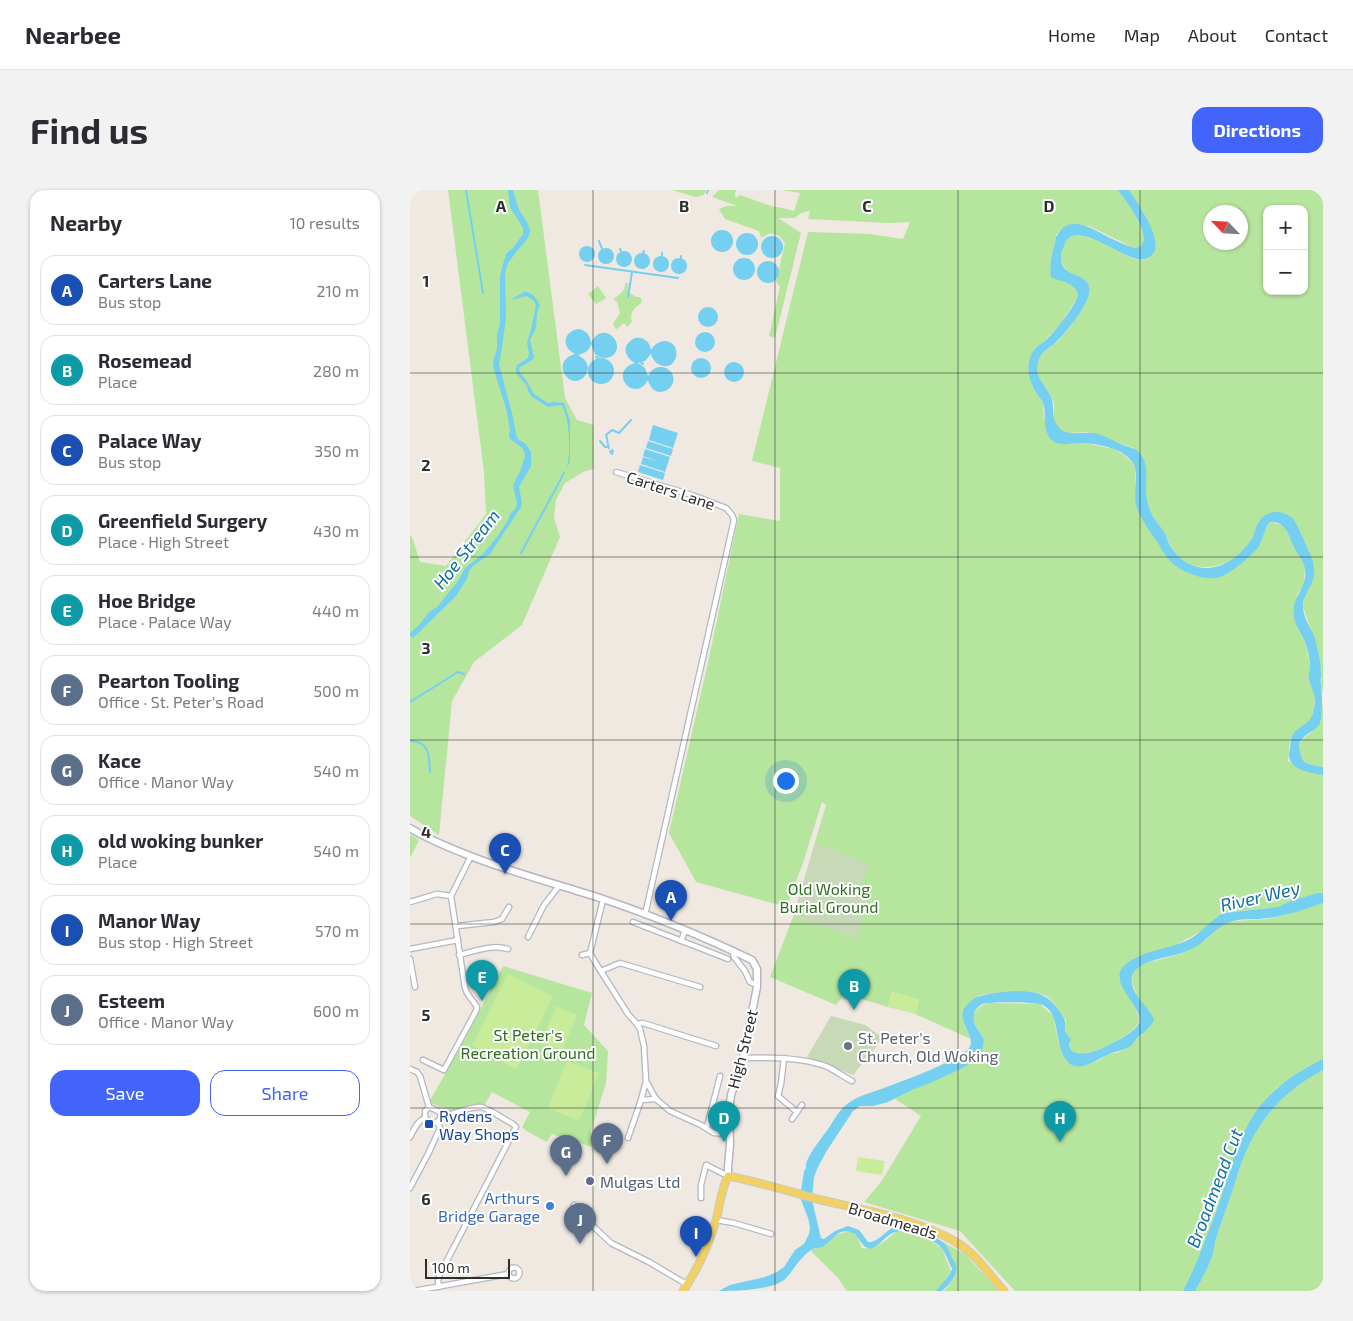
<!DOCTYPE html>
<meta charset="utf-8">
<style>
body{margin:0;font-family:"Exo 2",sans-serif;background:#f2f2f3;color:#2b2b33}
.controls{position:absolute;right:15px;top:15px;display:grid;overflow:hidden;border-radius:10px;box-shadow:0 1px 4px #0004}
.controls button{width:45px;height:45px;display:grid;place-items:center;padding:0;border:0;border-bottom:1px solid #e1e1e2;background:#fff;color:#2b2b33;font:25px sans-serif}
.compass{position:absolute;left:793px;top:15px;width:45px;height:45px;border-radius:50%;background:#fff;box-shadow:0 1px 4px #0004;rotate:295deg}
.scale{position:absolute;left:15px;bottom:12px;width:85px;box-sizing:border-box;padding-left:5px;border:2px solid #2e2e2e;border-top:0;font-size:14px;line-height:18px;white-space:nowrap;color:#2e2e2e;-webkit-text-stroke:4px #fff;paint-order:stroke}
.you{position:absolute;left:375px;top:590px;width:18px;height:18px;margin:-12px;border:4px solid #fff;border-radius:50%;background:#1a73e8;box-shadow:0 0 0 8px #1a73e833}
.badge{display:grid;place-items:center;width:32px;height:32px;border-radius:50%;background:#4264fb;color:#fff;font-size:16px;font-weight:700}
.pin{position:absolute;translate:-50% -41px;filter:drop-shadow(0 1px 2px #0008)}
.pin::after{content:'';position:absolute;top:26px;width:18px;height:15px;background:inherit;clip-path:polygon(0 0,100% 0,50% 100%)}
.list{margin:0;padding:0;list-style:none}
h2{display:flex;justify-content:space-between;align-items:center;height:65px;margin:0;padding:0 20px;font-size:21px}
h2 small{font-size:16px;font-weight:400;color:#7c7c81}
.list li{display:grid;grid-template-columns:32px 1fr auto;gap:15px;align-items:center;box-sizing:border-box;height:70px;margin:0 10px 10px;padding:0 10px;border:1px solid #e1e1e2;border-radius:15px}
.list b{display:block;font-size:19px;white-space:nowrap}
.list p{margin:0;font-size:16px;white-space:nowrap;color:#7c7c81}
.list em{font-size:16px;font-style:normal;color:#7c7c81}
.actions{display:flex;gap:10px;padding:15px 20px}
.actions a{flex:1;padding:11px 0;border:1px solid #4264fb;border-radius:15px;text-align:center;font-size:18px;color:#4264fb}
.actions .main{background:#4264fb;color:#fff}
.map{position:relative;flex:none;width:913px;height:1101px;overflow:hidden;border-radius:15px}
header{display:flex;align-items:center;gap:30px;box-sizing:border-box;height:70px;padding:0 25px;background:#fff;border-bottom:1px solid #e1e1e2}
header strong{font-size:24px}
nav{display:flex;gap:28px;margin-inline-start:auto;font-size:18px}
.intro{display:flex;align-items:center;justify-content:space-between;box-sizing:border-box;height:120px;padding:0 30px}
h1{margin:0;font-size:35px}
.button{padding:12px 22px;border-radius:15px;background:#4264fb;color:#fff;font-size:18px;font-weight:700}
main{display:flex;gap:30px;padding:0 30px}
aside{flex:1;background:#fff;border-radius:15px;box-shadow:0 1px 4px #0004}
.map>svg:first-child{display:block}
.green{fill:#b6e59e;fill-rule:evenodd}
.cemetery{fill:#c8d9b8}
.pitch{fill:#c9ec9a}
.water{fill:#75cff0}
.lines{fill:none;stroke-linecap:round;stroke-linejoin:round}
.stream{stroke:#75cff0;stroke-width:2}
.minor-casing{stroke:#b4b7c1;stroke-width:7}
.secondary-casing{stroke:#b4b7c1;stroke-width:9}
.primary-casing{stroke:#c9c9c9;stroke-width:9}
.minor{stroke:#fff;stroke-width:4.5}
.secondary{stroke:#fff;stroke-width:6}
.primary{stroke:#f2d163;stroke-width:7}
.grid{fill:none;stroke:#2e2e2e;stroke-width:1;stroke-opacity:0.55}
.worship-dot{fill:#6b7280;stroke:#fff;stroke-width:2}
.transit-dot{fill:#1a4fb4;stroke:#fff;stroke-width:2}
.service-dot{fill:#5c6f8a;stroke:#fff;stroke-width:2}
.shop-dot{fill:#3f7fe0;stroke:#fff;stroke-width:2}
.labels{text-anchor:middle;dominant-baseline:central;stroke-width:4;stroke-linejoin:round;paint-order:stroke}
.street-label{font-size:16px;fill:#2e2e2e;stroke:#fff}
.park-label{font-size:16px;fill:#2c6e1b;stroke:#fff}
.worship-label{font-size:16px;fill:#5b616d;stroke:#fff;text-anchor:start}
.transit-label{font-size:16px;fill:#164399;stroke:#fff;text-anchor:start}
.service-label{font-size:16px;fill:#4e5e75;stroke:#fff;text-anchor:start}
.shop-label{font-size:16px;fill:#366cbe;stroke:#fff;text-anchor:end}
.water-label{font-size:18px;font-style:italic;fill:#0d6fa3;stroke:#fff}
.grid-label{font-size:16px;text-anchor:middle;font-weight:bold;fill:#2e2e2e;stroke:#fff;stroke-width:4;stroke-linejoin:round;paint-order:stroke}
</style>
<header>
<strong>Nearbee</strong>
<nav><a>Home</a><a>Map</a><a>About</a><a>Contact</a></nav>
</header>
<div class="intro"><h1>Find us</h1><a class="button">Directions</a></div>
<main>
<aside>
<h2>Nearby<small>10 results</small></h2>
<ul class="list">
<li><span class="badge" style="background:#1a4fb4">A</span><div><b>Carters Lane</b><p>Bus stop</p></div><em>210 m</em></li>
<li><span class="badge" style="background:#0f9aa8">B</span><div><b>Rosemead</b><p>Place</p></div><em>280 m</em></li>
<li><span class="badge" style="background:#1a4fb4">C</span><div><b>Palace Way</b><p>Bus stop</p></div><em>350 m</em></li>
<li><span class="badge" style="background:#0f9aa8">D</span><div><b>Greenfield Surgery</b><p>Place · High Street</p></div><em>430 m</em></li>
<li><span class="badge" style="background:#0f9aa8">E</span><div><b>Hoe Bridge</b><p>Place · Palace Way</p></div><em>440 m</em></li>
<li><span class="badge" style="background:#5c6f8a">F</span><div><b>Pearton Tooling</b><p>Office · St. Peter's Road</p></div><em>500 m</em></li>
<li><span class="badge" style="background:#5c6f8a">G</span><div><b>Kace</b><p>Office · Manor Way</p></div><em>540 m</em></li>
<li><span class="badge" style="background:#0f9aa8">H</span><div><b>old woking bunker</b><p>Place</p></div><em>540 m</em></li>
<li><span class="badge" style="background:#1a4fb4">I</span><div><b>Manor Way</b><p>Bus stop · High Street</p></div><em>570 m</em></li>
<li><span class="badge" style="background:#5c6f8a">J</span><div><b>Esteem</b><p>Office · Manor Way</p></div><em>600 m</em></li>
</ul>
<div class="actions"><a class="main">Save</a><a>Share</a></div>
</aside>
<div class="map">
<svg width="913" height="1101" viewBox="0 0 913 1101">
<rect width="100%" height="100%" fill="#efe9e1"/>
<g class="green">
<polygon points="38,0 128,0 155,208 167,230 184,235 184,279 175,281 155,293 146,310 144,328 150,347 112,435 64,472 42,511 29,645 0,626 0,344 3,350 10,372 36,376 76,324 74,282"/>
<polygon points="262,0 296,0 294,5 286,7"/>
<path d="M309,0H326L325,5L326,8L330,5L364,17H368L384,21L390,3L372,0H708C715,10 751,55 724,58L679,36L650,40L645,47H646L640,77L655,92L664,97L667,101L668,106L651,134L633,152L622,195L633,213L634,228L651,254L674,253L704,259L714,265L722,272L725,278V306L734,333L788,386L802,388L850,354L855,340L860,332L872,335L875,338L895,376L894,391L893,396L887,405V437L895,451L900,474L899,488L905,504L904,520L901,530L883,544L880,549L878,571L895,581L913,585V703L893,707L868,717L813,723L807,727L793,740L766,755L724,768L709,787C713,798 729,821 729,830C729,842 685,864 674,864C670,864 666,862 662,861L655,843L656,830C651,824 646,814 639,808C625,796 587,803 570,805L554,833L561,849L505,824L509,810L482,802L478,817L435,804L426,815L360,787L383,727L416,615L412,612L394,670L377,717L286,692L259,643L299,468L329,324L370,331V278L342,271L398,42L459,44L493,49L500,32L479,33L398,29L400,21L391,23L385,28H368L391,43L365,148L359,146L370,97L366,92L375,53L369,46L360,43L351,48L349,41L315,29L309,19L316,16H327L302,7Z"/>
<path d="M719,0H913V503L911,496V485L909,463L893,417L895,405L902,391L899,360L892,348L886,332L849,331C845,341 842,350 835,358C819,377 789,385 769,367C761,360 759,350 753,341C751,336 746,333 744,328C740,321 737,311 736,302L724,258L678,242L658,243L652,242L646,235L644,229V213L636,197L631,192L627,183V177L630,166L648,151L660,137L676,114L677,91C666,86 651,81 651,67C652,62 653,56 656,52C662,41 672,46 682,49C688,51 695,53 701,56C710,61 720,70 732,70C737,70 742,66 744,62L735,25ZM857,19H894V101H857ZM801,22H831V52H801Z"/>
<path d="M215,93H218V102L226,107H230L232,110L231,113C224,118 219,123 222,132L217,137L214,133L207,139L205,138L203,134L210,123L207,112L203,109C209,105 216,101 215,93Z"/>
<polygon points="188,96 196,108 186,114 178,104"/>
<path d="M913,513V577C893,573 892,575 889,554C893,549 896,546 901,543C910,536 912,523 913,513Z"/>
<polygon points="0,644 9,650 0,668"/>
<path d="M913,713V869L897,877L868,897L856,909L831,950L793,1058L785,1078L773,1101H605L550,1041L454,1012L471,992L511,926L485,909L504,899L574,849C564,834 555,820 579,813L630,814L643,826L649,854L675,875L688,871L698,864L707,863L722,855L727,848L732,845L734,815L728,808L722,793L723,784L728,777L736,773L771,764L796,750L803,743L814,734L825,731L856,729L868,727Z"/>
<polygon points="93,776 182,803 174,835 198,861 196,893 181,941 182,957 142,944 137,952 118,942 112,937 120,922 82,902 74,916 43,922 19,912 49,860"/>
<path d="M913,880V1101H785C791,1091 798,1078 802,1067C804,1062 804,1057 805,1052C810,1036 816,1020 821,1005C824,997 826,988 829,980C845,933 870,903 913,880Z"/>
<path d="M440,1041L447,1046L452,1058C467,1060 476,1050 487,1041L510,1045L532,1058L541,1082L527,1101H437L428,1088L401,1061L402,1059L409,1058L426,1045Z"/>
<polygon points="531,1051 555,1064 589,1101 534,1101 545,1087 546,1075"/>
</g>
<g class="cemetery">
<polygon points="405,653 459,674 448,704 459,707 447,748 383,727"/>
<polygon points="421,826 455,835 473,848 443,885 397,867"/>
</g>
<g class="pitch">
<polygon points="98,784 143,806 107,879 62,856"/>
<polygon points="482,802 509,810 505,824 478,817"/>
<polygon points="146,816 167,825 152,861 131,852"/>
<polygon points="157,871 189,883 169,931 138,918"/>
<polygon points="448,967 475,971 472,985 446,981"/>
</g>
<g class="water">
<polygon points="98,0 103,0 109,20 117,32 120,40 119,46 115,52 107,61 98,73 95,83 96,128 92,158 89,174 103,227 106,244 109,250 116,254 121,262 121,276 109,297 112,313 111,317 80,364 63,376 59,381 57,389 46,406 3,448 0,445 0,443 10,434 19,422 27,417 48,391 55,378 73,364 87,347 97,332 101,323 106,318 107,313 103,296 106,289 110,282 115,266 114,261 111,257 100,249 99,245 100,240 97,222 84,180 83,172 87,159 87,144 90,134 90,87 92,78 96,64 103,58 113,44 113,38 100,17"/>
<path d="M708,0H719C727,12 757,54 741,66C736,70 732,70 727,69C712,66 671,36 659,48C655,51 654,57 652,61C644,95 690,76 677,110C673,121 657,141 648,150C643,156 634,160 630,167C628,171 627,177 627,181C629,191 637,197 641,207C645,216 641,227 647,235C656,249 674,240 688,244C696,246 703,251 711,254C715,256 720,257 725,259C728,261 730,263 732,266C740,279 734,295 737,309C738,315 741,323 744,328C746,332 750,336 753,340C756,345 758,352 761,357C768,369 781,377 794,378C813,379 832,365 842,348C845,342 846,335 850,330C857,320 871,320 881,327C888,333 889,341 893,348C898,360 906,372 904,386C902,397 892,406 893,418C894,428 900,437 904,446C908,458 911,471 911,485C911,491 910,488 911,494C912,506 913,522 910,533C906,540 900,542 895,546C894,547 889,553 889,554C892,575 893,573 913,577V585C903,583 884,581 880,570C878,565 879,563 880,559C881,553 880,549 883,544C891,534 902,534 904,519C907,504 902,502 899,489C898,484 900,480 900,474C900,468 897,458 895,452C892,444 886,437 884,428C881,409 892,404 895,388C897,373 890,369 884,357C878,345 876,331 860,332C853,340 853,352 847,359C837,369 823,382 810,387C797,392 771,382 761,372C755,366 751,358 746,350C738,339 729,327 726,314C723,302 729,282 723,273C713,258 691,255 675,253C663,252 647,259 639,247C632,235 637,224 633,213C632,210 629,207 627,204C620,192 616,182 620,168C623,157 633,154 640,146C651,134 661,121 668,106C667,94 652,91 642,88C637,79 644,58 646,48V46H647C658,23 683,39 698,47C707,51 715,55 724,58C751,55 715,10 708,0Z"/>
<circle cx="312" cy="51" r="11"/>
<circle cx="337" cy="54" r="11"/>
<circle cx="362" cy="57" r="11"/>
<circle cx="177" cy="64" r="8"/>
<circle cx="196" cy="66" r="8"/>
<circle cx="214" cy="69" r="8"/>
<circle cx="232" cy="71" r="8"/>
<circle cx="251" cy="74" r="8"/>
<circle cx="269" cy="76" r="8"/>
<circle cx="334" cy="79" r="11"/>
<circle cx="358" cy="82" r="11"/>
<path d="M114,102C122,101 126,108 130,115L127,123L126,138L120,150L124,167L122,170L109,178L110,183L116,190L124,204L138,213L144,212L154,213L160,231V272L154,283C156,280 158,275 158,272C161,260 159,223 151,215L138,217L121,206L118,201L117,196L106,183V179L107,175L118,168L119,163L117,153L121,139L126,116L124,111L117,106L100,110Z"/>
<circle cx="298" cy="127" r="10"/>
<path d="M169,139C177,141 180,145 181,153C193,127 220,157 200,167C194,169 189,168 185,164L181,154C179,161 175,163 168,165C173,168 177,171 178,177C178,181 176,185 173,188C158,200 140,171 165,164C151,157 153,141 169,139Z"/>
<circle cx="295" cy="152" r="10"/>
<path d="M225,148C234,147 240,152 241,160C250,144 270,151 266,167C262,182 244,177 241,164L235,171L228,173L235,178L238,186C241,181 244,177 250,177C254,177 258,178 261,182C272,197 244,214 238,190C224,215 197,181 225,173C213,166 212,154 225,148Z"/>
<circle cx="191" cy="181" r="13"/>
<circle cx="291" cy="178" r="10"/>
<circle cx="324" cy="182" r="10"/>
<polygon points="243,235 268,243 263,258 239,250"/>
<polygon points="238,251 263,259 261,266 236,258"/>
<polygon points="235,259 260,267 255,282 231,274 233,267 249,272 233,266"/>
<polygon points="230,275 255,283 253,290 228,282"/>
<path d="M908,703H913V713C896,719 876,726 858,728C846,730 834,728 823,731C811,735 804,742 795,750C788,756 780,760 772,763C758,768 726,770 722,787C719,805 740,816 744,830C740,838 733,843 726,849C726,850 722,855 722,855C714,861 705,861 697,865C688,869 669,883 659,873C643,858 652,825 633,815C626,812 580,811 573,814C568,816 564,820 564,825C562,834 570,842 574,849L572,861L570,864L556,876L544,882L518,894L504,899L478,912L463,916H450L443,921L416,962L407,979L404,987L402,1010L411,1048L414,1049L425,1041L438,1036L449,1040L458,1052C471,1053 477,1035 492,1036C502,1038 527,1046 535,1054C538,1058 540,1063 542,1068C545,1072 548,1077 546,1082C545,1089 537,1096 532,1101H526L540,1084L542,1079C539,1073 536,1064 532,1058C525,1050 495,1038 485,1042C474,1046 470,1057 459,1059L454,1056L445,1044C428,1036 426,1048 414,1056C411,1058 406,1058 402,1059C400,1061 396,1063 394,1066C386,1073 382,1083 374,1090C361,1100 326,1101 309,1101L320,1095L355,1087L367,1082L374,1077L385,1060L394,1054L399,1044L400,1037L398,1028L390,1007L394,981L396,978V974C399,964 409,951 416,942C423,933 427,922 436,915C446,906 461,903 474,898C502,887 531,878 556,861C572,850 543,831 556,816C566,804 579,804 593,802C615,800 634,799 648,819C655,829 656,829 655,842L661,849L659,855L662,861C673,866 680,863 691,859C701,854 725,843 729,833C735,819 698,793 713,777C729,760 759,760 780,749C792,742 801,730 813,723L868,717L883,710Z"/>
<path d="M913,869V880C870,903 845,933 829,980C826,988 824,997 821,1005C816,1020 810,1036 805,1052C804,1057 804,1062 802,1067C798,1078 791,1091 785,1101H773C787,1074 796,1048 807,1019C819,986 826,950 847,920C864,897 888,881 913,869Z"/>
</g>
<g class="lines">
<g class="stream">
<polyline points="56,0 73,103"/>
<polyline points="297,3 298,0"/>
<polyline points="189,51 192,59"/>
<polyline points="210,59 211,61"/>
<polyline points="233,63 234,61"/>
<polyline points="252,66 252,63"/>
<polyline points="271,68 271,66"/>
<polyline points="175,75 268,88"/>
<polyline points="218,107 222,82"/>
<polyline points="186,167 188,168"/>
<polyline points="231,173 233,174"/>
<polyline points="190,251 195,257 197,257"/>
<path d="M199,258C197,254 198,249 196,245L202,240L209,243L221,230"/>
<polyline points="200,261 201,263"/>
<polyline points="202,264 203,261 202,260"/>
<polyline points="111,363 154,283"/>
<polyline points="0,512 48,482 54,484"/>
<path d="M0,551C20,551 19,566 20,582"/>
</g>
<defs>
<g id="minor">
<polyline points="206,282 282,305 316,318 322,325 324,330 235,725"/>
<polyline points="193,710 180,763 185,772 218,824 227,834 230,839 234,856 236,891 246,909 260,921 291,935 304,943 320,944"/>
<polyline points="0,712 27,704 41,706"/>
<polyline points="223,732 318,769"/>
<polyline points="47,736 84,732 92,729 99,717"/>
<polyline points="118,747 134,715 149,696"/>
<polyline points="271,751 275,741"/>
<polyline points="0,759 48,750"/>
<polyline points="323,761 324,767 335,781 340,792 347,795"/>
<path d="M49,765C65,761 83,754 98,759"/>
<polyline points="172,765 180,763"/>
<polyline points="0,769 5,797"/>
<polyline points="191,781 210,773 290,797"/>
<polyline points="227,834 233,833 306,856"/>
<path d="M333,868C359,867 394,867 418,877C426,881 434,887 442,891"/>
<polyline points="374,868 371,894 368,906 387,922"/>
<polyline points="13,870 34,880 66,821 67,817 57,803 55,798 41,706 61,666"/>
<polyline points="0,879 7,882 10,886 19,917"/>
<polyline points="231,910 246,909"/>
<polyline points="19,917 15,921 15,928 22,933 27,932"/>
<polyline points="382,929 392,915"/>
<polyline points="297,937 310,886"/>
<path d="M0,947C4,940 7,931 15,928"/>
<polyline points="218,948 231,910 236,891"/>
<polyline points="0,998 19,962 30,938 27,932 30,929 31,923 26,920 19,917"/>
<polyline points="291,1008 291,995 296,975 318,986"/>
<polyline points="164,1015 184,1037 201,1053 239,1072 278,1095"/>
<polyline points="306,1030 324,1033 361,1044"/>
<circle cx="104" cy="1083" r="5.5"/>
<path d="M29,1097L28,1091L30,1084L106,937L103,934C95,930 78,918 71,917C60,916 43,925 31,926"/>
<polyline points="4,1101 98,1084"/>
</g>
<path id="secondary" d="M0,638C17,649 36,656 55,664C100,682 147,694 193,709C244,726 294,747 342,770L347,779V797L333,868L321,905L319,919L320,954L318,977V986"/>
<path id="primary" d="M273,1101C287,1080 299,1055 306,1030C310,1015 311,1000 318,986C349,992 378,1001 407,1009C453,1020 505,1028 546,1052C566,1064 579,1084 594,1101"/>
</defs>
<use href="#minor" class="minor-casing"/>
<use href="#secondary" class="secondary-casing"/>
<use href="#primary" class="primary-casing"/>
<use href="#minor" class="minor"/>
<use href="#secondary" class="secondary"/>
<use href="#primary" class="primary"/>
</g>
<path class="grid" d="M183,0V1101M365,0V1101M548,0V1101M730,0V1101M0,183H913M0,367H913M0,550H913M0,734H913M0,918H913"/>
<circle class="worship-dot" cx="438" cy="856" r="5"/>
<rect class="transit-dot" x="14" y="929" width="10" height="10" rx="2.5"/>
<circle class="service-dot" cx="180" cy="991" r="5"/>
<circle class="shop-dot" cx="140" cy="1016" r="5"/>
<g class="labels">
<g class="street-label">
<text transform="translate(261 300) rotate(18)">Carters Lane</text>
<text transform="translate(332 859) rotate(-76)">High Street</text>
<text transform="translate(483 1030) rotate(17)">Broadmeads</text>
</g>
<g class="park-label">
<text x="419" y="698">Old Woking<tspan x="419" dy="18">Burial Ground</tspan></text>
<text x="118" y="844">St Peter's<tspan x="118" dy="18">Recreation Ground</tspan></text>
</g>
<g class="worship-label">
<text x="448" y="847">St. Peter's<tspan x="448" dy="18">Church, Old Woking</tspan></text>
</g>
<g class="transit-label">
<text x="29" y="925">Rydens<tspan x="29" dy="18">Way Shops</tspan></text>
</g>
<g class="service-label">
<text x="190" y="991">Mulgas Ltd</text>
</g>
<g class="shop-label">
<text x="130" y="1007">Arthurs<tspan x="130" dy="18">Bridge Garage</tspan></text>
</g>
<g class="water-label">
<text transform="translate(56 359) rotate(-52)">Hoe Stream</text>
<text transform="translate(850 706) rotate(-13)">River Wey</text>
<text transform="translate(804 998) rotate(-69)">Broadmead Cut</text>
</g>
</g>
<g class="grid-label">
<text x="91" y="22">A</text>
<text x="274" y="22">B</text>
<text x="457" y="22">C</text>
<text x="639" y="22">D</text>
<text x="16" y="97">1</text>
<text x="16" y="281">2</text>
<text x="16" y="464">3</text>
<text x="16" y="648">4</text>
<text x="16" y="831">5</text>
<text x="16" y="1015">6</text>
</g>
</svg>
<div class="controls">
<button>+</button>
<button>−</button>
</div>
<svg class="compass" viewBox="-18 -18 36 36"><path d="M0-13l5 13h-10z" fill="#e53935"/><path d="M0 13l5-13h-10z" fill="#7c7c81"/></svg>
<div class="scale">100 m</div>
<div class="you"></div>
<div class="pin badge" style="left:261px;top:731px;background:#1a4fb4">A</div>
<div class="pin badge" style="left:444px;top:820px;background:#0f9aa8">B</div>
<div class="pin badge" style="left:95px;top:684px;background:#1a4fb4">C</div>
<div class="pin badge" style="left:314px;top:952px;background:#0f9aa8">D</div>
<div class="pin badge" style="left:72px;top:811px;background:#0f9aa8">E</div>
<div class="pin badge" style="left:197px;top:974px;background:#5c6f8a">F</div>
<div class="pin badge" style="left:156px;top:986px;background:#5c6f8a">G</div>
<div class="pin badge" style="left:650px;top:952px;background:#0f9aa8">H</div>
<div class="pin badge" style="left:286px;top:1067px;background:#1a4fb4">I</div>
<div class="pin badge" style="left:170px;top:1054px;background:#5c6f8a">J</div>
</div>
</main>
